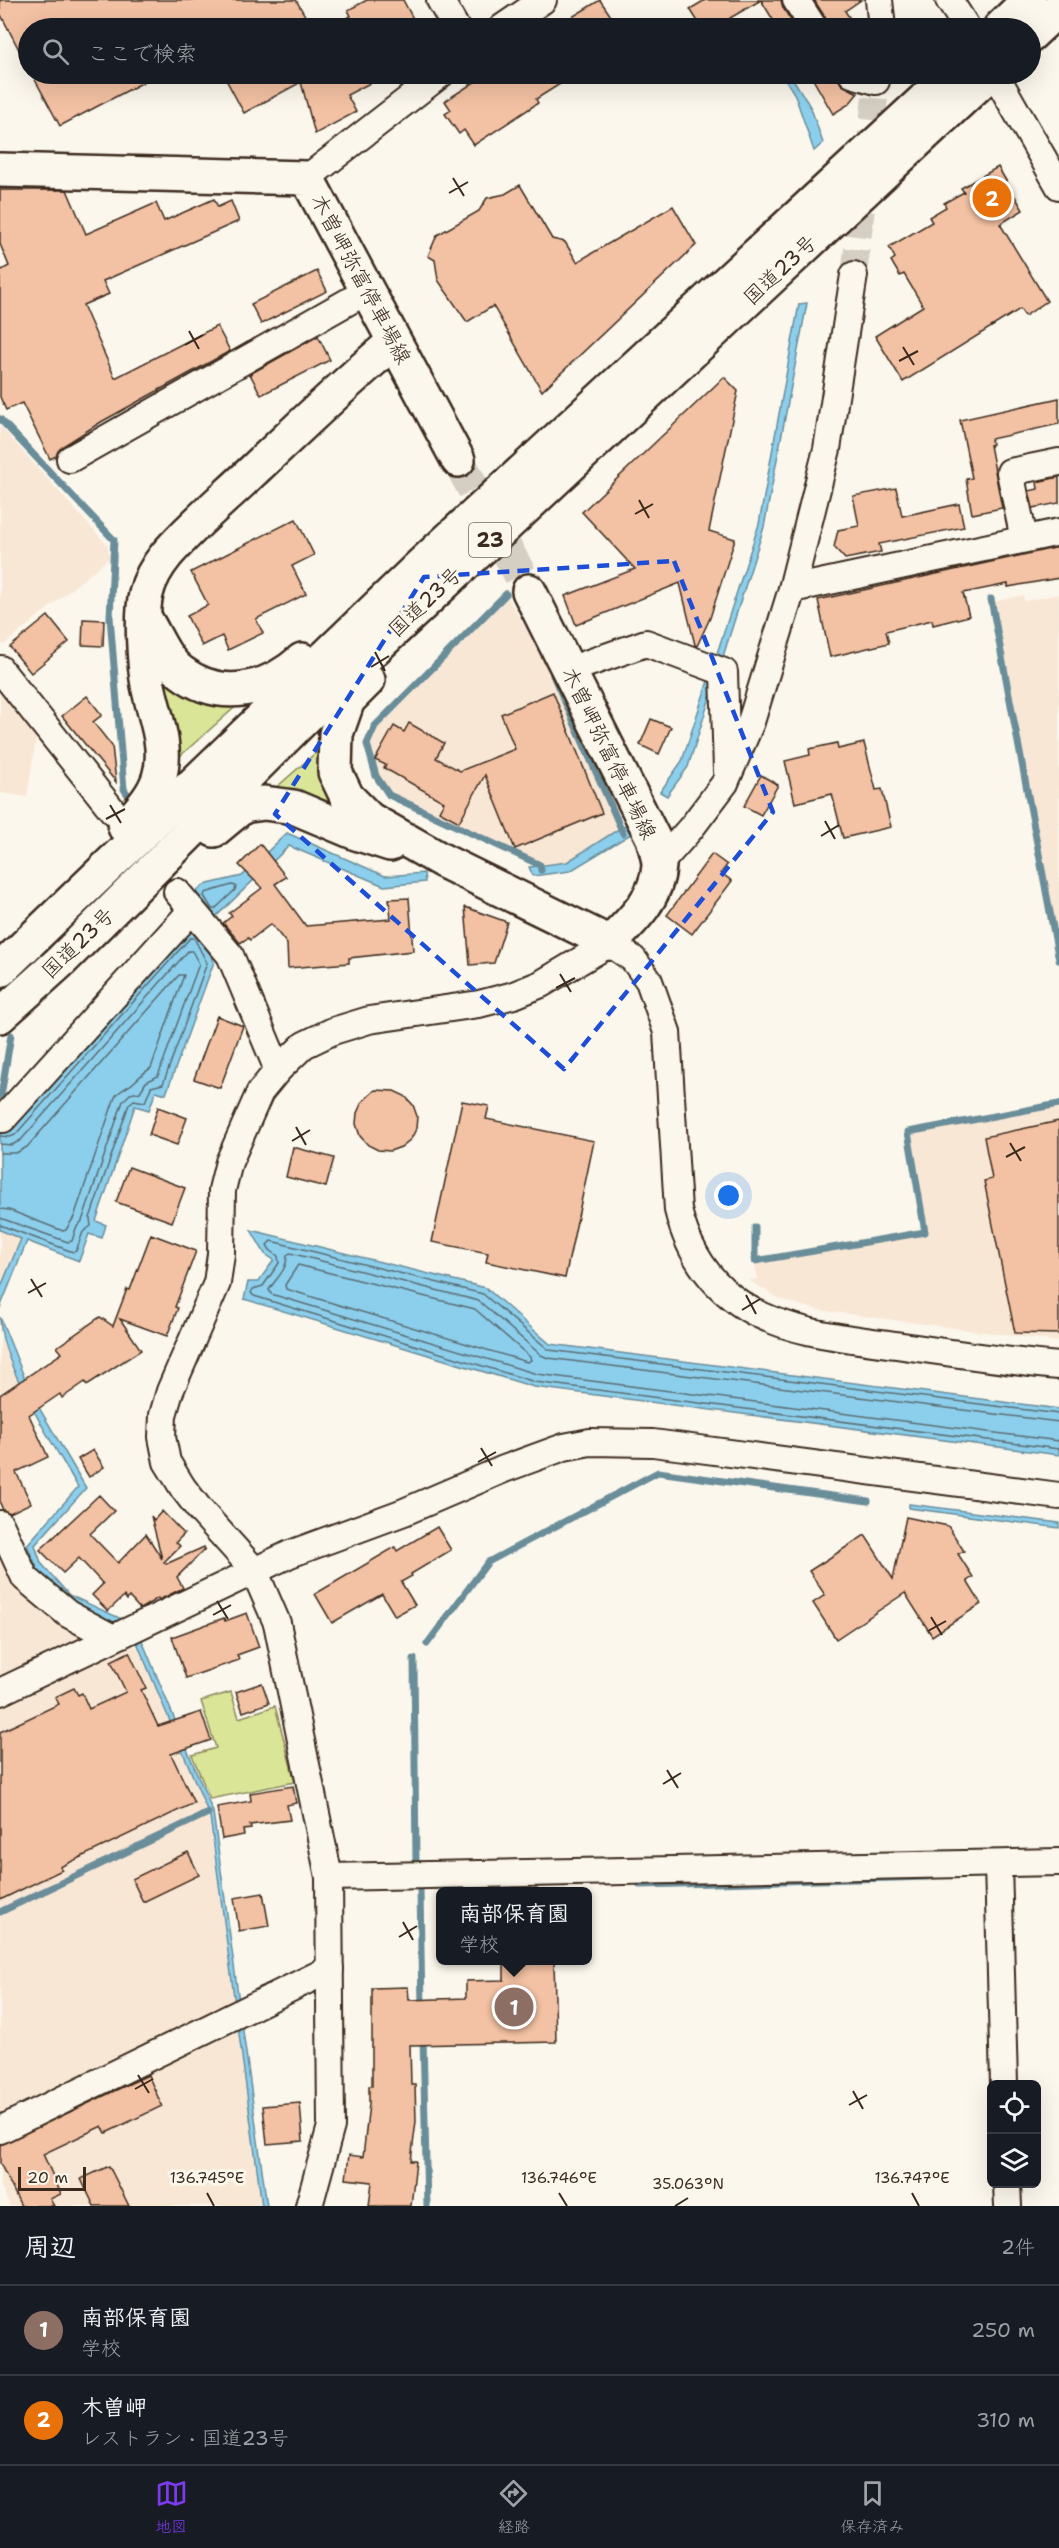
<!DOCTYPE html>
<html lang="ja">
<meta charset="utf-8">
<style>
body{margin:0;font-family:"Shantell Sans","Klee One",sans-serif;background:#242831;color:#f1f3f6}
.controls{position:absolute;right:18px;bottom:18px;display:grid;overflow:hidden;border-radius:9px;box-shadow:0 6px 24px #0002}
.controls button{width:54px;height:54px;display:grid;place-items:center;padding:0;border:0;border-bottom:2px solid #363941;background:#171b24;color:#f1f3f6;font:30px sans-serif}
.scale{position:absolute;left:18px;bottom:15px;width:68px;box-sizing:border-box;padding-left:6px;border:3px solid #3b2a1e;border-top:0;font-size:16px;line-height:21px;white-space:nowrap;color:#3b2a1e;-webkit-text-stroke:4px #fbf7ec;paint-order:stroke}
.you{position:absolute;left:729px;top:1196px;width:21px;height:21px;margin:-15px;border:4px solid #fff;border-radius:50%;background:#1a73e8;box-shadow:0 0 0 9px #1a73e833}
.badge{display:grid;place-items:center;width:39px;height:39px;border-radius:50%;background:#7c3aed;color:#fff;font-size:20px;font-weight:700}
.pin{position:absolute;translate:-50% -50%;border:3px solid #fff;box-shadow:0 2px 6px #0006}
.popup{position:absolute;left:436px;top:1887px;width:156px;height:78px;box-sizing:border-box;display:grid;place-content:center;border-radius:9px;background:#171b24;filter:drop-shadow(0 2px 4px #0005);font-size:20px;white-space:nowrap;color:#9ea1a6}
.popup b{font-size:22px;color:#f1f3f6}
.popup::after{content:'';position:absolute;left:50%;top:100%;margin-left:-12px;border:12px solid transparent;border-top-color:#171b24}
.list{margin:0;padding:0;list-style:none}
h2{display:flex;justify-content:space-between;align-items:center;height:78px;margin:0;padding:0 24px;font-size:26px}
h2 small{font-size:20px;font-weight:400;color:#9ea1a6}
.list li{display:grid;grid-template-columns:39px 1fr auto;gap:18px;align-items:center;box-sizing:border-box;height:90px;padding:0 24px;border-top:2px solid #363941}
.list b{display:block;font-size:22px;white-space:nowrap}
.list p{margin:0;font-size:20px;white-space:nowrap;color:#9ea1a6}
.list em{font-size:20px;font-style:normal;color:#9ea1a6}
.icon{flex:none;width:33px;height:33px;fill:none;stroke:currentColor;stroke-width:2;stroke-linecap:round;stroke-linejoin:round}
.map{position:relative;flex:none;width:1059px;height:2206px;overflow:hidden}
.search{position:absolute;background:#171b24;box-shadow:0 6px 24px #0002;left:18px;right:18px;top:18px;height:66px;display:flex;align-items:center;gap:15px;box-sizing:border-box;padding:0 21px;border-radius:33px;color:#9ea1a6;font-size:22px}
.sheet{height:258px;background:#171b24}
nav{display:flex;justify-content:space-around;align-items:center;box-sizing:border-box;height:84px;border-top:2px solid #363941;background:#171b24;font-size:16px;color:#9ea1a6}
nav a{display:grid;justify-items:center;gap:3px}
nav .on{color:#7c3aed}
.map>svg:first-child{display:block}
.built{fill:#f9e7d6}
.green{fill:#dae598;stroke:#8a885b;stroke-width:1.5}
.water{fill:#8bcfed;stroke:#6b8d9a;stroke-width:1.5}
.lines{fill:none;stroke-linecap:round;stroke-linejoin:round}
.shore{stroke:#5b6c71;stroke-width:1.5}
.stream{stroke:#6b8d9a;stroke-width:7}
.building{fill:#f3c1a3;stroke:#3b2a1e;stroke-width:1.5}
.minor-tunnel{stroke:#d5cec3;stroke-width:26;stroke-dasharray:26 13;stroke-linecap:butt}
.major-tunnel{stroke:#d5cec3;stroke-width:33;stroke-dasharray:33 16;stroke-linecap:butt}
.minor-casing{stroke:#3b2a1e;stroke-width:30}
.major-casing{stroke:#3b2a1e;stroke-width:38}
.highway-casing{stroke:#3b2a1e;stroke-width:38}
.minor{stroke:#fbf7ec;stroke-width:26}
.major{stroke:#fbf7ec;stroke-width:33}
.highway{stroke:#fbf7ec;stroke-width:33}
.marked{fill:none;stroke:#1d4ed8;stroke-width:4.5;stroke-dasharray:12 8;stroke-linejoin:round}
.ticks{fill:none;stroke:#3b2a1e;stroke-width:2}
.labels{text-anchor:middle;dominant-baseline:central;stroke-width:6;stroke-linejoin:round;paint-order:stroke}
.shield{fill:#fbf7ec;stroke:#75685c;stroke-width:1.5}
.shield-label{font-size:20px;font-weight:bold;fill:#3b2a1e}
.street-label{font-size:21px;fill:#3b2a1e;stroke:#fbf7ec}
.ticks-label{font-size:15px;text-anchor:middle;fill:#3b2a1e;stroke:#fbf7ec;stroke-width:6;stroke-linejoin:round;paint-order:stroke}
</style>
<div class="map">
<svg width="1059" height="2206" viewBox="0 0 1059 2206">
<rect width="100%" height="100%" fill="#fbf7ec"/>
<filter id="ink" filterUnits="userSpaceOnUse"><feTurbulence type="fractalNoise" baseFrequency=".0167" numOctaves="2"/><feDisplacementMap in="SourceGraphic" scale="12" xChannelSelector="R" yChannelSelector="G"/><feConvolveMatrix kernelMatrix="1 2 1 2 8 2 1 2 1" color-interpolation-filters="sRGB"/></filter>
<g filter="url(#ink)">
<g class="built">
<polygon points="0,426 108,546 109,558 4,645 0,641"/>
<polygon points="506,594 553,675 620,828 567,862 540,865 389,795 376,776 367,744 375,726"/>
<polygon points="1059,594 1059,960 992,602 1023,595 1025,601"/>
<polygon points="0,682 37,732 27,797 0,793"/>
<polygon points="1059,1104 1059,1342 818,1310 782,1300 748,1280 757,1279 755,1261 925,1231 908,1132"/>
<polygon points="0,1230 21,1239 0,1289"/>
<polygon points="0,1334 26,1396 0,1428"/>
<polygon points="0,1540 87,1639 0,1680"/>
<polygon points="126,1644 138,1647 208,1813 235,2009 0,2120 0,1705"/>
<polygon points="238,2027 262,2206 10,2206 0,2185 0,2138"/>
</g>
<g class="green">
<polygon points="158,664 242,701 171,764"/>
<polygon points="329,741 358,823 269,794"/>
<polygon points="231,1692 239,1718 275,1706 295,1782 210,1799 192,1755 216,1748 201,1701"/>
</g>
<g class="water">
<polygon points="782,74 790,74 811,108 823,143 814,151 795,95"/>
<polygon points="807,303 764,527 688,767 667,796 660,792 682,761 759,524 799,304"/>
<polygon points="625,825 631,834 570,871 533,876 529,867 567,862"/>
<polygon points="287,833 385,876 424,873 425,882 384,886 289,846 199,933 214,962 166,1094 156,1091 149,1110 135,1106 96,1221 106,1225 102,1238 89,1234 79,1261 27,1241 0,1308 0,1289 21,1239 0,1230 0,1130 11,1131 206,911 195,893 204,885 242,876"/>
<polygon points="251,1230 486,1288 550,1344 1059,1409 1059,1455 534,1387 244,1299 248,1282 258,1282 274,1260 265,1254"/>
<path d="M0,1317L31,1394L86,1488L35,1545L41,1563L69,1595L124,1620L141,1638L213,1812L267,2206H262L210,1817L136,1640L116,1624L67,1601L39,1572L27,1545L78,1487C54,1445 0,1364 0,1317Z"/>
<polygon points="909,1504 1059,1523 1059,1528 909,1508"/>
</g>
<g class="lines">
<g class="shore">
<polygon points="232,885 236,886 235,890 215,909 212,909 204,896 205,893"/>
<polyline points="0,1136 10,1137 15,1135 190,938 194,938 207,963 163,1084 151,1087 145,1102 134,1100 129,1104 90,1218 91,1226 83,1232 76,1251 73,1252 0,1225"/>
<polyline points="0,1144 12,1145 21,1140 188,951 192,951 199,964 158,1076 146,1082 140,1092 130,1094 123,1101 82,1221 76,1228 72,1241 68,1242 0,1218"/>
<path d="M0,1153H16L27,1147L179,975H184L151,1068C144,1072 141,1076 135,1081C129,1088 121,1088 115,1097L74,1217L66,1230L63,1231L9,1210L0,1209"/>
<polygon points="298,1265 475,1309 530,1357 531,1360 527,1362 286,1289 285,1285"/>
<polyline points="1059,1414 549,1350 483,1294 271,1241 267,1245 270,1250 278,1256 279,1263 263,1286 253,1289 251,1293 254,1296 535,1382 1059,1449"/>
<path d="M1059,1422L548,1358L541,1355L479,1301L290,1253L287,1255C287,1271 276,1278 269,1290L271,1294L537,1374L1059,1441"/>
</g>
<g class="stream">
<polyline points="0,419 114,540 110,617 124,789 128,795"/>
<polyline points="506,594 375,726 367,744 376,776 389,795 540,865 541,870"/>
<polyline points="991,599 1059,960"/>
<polyline points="553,675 623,833"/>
<polyline points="1,1096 11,1035"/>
<polyline points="755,1227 755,1261 925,1232 908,1132 1059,1104"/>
<polyline points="427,1644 488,1562 658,1472 868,1501"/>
<polyline points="414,1659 416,1863"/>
<polyline points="640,1885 929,1877"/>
<polyline points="420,1889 422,2009"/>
<polyline points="0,1912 208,1813"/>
<polyline points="423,2038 427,2206"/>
</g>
</g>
<g class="building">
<polygon points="0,0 296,0 312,28 28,28 28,67 0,13"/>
<polygon points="367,0 403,0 418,28 327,28 351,16 348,10"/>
<polygon points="600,0 619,28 554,28"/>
<polygon points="705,0 781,0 783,8 796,28 778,28 761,0 730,18 737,28 702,28 690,9"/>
<polygon points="814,0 861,0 845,11 856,28 829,28 827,20"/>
<polygon points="32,74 159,74 60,126"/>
<polygon points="223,74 387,74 347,95 356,112 315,134 301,82 244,113"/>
<polygon points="487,74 576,74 536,99 538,103 474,145 464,130 459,134 445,114 451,110 445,101"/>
<polygon points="810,74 835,74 842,85 858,93 849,104 833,114"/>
<polygon points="998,167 1023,210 1000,224 1047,301 1025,316 1020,309 903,382 875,336 923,306 904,274 900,276 891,261 895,258 889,247 932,222 929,217 946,207 944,203 964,192 961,188"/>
<polygon points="520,185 552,239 565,242 577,262 673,206 696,245 542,391 493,306 467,322 438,280 435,260 428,256 437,235 479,211 487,198 505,194"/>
<polygon points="0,190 67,190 86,234 156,203 164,221 214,199 218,207 231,201 239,221 103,281 109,294 83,305 115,378 217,326 230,351 101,422 63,446 56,456 50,459 22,403 6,410 0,397 0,271 9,266 0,244"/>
<polygon points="317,271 327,291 261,324 251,304"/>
<polygon points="318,336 330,360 261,395 250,374"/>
<polygon points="724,377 738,391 709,531 735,539 710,618 697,646 695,645 680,583 576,625 565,596 635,569 582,512"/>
<polygon points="1059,398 1059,424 991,439 992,444 990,445 1002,508 972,514 966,479 972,478 960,420"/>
<polygon points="1059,477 1059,503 1033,508 1029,491 1038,489 1037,482"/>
<polygon points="896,488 902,516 959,504 964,527 879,544 881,552 845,559 834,547 838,530 859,526 853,496"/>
<polygon points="296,519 314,555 292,566 306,594 256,619 263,633 228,650 222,636 202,646 187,616 208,605 191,572"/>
<polygon points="1059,547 1059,578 1008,587 1008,584 963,593 969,616 933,625 932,620 886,631 889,643 830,657 818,600"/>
<polygon points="48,616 69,642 31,673 10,647"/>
<polygon points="83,619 104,620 103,646 82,645"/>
<polygon points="553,692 602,813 515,849 485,775 459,822 439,811 444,802 384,768 386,765 375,760 394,726 404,732 409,723 444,743 436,758 460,771 515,749 501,714"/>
<polygon points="87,696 102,715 93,722 112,746 116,782 62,716"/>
<polygon points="651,719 671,727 659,754 640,745"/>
<polygon points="837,743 838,749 864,743 876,790 882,789 891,827 843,838 832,794 795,803 785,761 810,755 809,749"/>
<polygon points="761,775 778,785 761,815 744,806"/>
<polygon points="260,844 286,877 275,884 306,926 391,919 389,899 409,898 413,951 349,958 349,963 288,968 287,944 271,924 250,940 248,938 240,943 223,923 232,916 229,913 262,888 239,865"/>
<polygon points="712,854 727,865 721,873 732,881 692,934 667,915"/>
<polygon points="465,907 507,922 494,963 470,965"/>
<polygon points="217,1016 243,1026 220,1088 194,1079"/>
<polygon points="375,1090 394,1091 405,1096 413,1105 417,1116 416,1129 411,1139 401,1147 390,1151 378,1150 368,1145 360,1136 356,1124 357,1113 362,1102"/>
<polygon points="462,1101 489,1106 486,1119 594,1141 565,1278 486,1262 488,1253 432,1242"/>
<polygon points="158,1107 187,1118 177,1145 149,1135"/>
<polygon points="1059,1121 1059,1334 1015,1333 984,1181 992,1179 984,1137"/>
<polygon points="293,1147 334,1158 326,1187 286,1177"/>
<polygon points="129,1167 185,1188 172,1222 116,1202"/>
<polygon points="151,1234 196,1251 175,1307 178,1308 167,1336 120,1319 141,1350 87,1385 85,1382 62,1398 60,1394 29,1415 48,1457 16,1472 31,1503 10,1513 3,1510 0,1503 0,1395 62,1353 57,1347 100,1317 113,1326 127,1289 130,1290"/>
<polygon points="93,1450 104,1467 89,1477 78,1459"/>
<polygon points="99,1495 114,1511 90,1534 118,1563 146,1534 162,1559 151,1516 154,1520 162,1511 184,1534 176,1542 180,1546 164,1562 166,1564 204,1547 205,1549 177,1577 183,1588 159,1600 158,1598 140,1609 129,1597 127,1600 124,1596 108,1611 92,1595 103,1584 79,1558 63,1573 40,1550"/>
<polygon points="906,1517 948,1526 964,1551 958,1554 973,1577 967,1581 981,1604 932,1636 905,1593 836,1639 813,1603 825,1595 809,1571 865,1535 893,1579"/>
<polygon points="437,1527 451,1550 411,1574 412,1576 401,1582 415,1605 395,1616 382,1594 332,1623 315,1594 395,1547 397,1551"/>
<polygon points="247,1613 259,1647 237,1655 239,1660 186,1678 172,1637 224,1618 225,1621"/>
<polygon points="129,1652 146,1688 141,1690 158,1726 201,1712 211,1740 171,1754 194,1803 60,1867 62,1870 0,1900 0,1732 59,1704 55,1697 74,1688 78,1695 82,1693 89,1709 126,1692 111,1661"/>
<polygon points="262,1683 269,1703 243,1712 236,1692"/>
<polygon points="293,1786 296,1803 287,1805 290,1820 250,1825 251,1829 243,1830 244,1835 222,1839 217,1807 251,1801 250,1793"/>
<polygon points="188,1852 199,1875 143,1902 132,1879"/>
<polygon points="263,1893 269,1926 239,1931 234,1898"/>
<polygon points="504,1960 554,1960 556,2042 410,2045 411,2085 415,2085 416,2121 411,2161 416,2161 411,2206 369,2206 372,2182 346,2179 349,2155 363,2157 369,2104 369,2086 372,2086 372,1988 408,1987 409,2000 466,1998 466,1981 504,1980"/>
<polygon points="148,2075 162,2106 106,2133 102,2126 43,2154 61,2194 50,2199 54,2206 21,2206 0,2163 0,2145"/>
<polygon points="300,2103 303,2141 267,2144 263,2106"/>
<polygon points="109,2166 129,2206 94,2206 81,2179"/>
</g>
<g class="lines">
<polyline class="minor-tunnel" points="854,275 875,98"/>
<polyline class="major-tunnel" points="458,460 529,591"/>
<defs>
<g id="minor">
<polyline points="440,0 456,28"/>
<polyline points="796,0 814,28"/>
<polyline points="879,0 882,28"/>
<polyline points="949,0 967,28"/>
<polyline points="502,28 543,0"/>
<polyline points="852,74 876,81"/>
<polyline points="995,74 1059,186"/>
<polyline points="307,178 441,74"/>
<polyline points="70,459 367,291"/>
<polyline points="1024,539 1010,472 1059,462"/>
<polyline points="792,589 1059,532"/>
<polyline points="0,669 113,811"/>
<polyline points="569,670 646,643 724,672 727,771"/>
<polyline points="659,864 691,828 725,783 751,722 792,589 827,449 854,275"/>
<polyline points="177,892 230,955 278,1070"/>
<polyline points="0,1119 3,1119 192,910"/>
<polyline points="0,1524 25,1578 68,1614 113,1638"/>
<polyline points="0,1692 290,1554 404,1512 504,1469 564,1447 590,1442 653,1443 1059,1496"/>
<polyline points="998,1864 1004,2084"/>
<polyline points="329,1877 1059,1862"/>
<polyline points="0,2130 330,1969"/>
<polyline points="1007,2184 1008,2206"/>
<path d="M309,2206L331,2126L329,1877L277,1623L254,1570L200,1510L183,1488L167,1462L162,1437L163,1415L170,1391L217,1283L221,1254L222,1190L229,1162L260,1092L278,1070L304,1045L333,1031L369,1020L479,1004L514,995L541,984L610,943L633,959L649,981L667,1032L678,1210C688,1251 710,1285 747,1308C791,1334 846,1338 896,1345C950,1353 1004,1361 1059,1366"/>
</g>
<g id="major">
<polyline points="0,170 307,178 458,460"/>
<path d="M529,591L653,838C655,847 659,857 659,866C657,898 632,921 610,943"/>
</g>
<g id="highway">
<polyline points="1000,28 1029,0"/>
<polyline points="1030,35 1059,8"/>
<path d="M147,622C157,639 165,660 181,672C220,702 268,691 302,660"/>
<polyline points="368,680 348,700 336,734 335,772 347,797 369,819 443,861 610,943"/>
<path d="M125,827C138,812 153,797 159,778C169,746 154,716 148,685C144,663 141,615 146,594C149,580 158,565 167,554C194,523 227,496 256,468C301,426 346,382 394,342"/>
<polyline points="214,830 243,806 264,803 294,807 356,833 390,844"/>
<polyline points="0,970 421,565 952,74"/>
<polyline points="0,1016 61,961 373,650 989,74"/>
</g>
</defs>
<use href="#minor" class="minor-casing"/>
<use href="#major" class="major-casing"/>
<use href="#highway" class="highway-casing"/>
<use href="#minor" class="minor"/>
<use href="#major" class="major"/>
<use href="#highway" class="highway"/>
</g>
</g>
<path class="marked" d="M674,561L773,812L564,1069L275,814L424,577Z"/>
<path class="ticks" d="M453,178L464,196M449,193L468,182M189,331L199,349M185,345L203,335M903,347L914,365M899,361L918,351M639,500L649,518M635,514L653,504M375,652L385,671M371,667L389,656M110,805L121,823M106,819L125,809M825,821L835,839M821,836L839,825M560,974L571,992M556,988L575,978M296,1127L306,1145M292,1141L310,1130M1010,1143L1021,1161M1006,1157L1025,1147M31,1279L42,1297M28,1293L46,1283M746,1295L756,1314M742,1310L760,1299M481,1448L492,1466M478,1462L496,1452M217,1601L228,1619M213,1615L231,1605M931,1617L942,1635M928,1631L946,1621M667,1770L678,1788M663,1784L681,1773M403,1922L413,1940M399,1937L417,1926M138,2075L149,2093M135,2089L153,2079M853,2091L863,2109M849,2105L867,2095M207,2193L214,2206M559,2193L567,2206M912,2193L919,2206M675,2206L688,2198"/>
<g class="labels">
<rect class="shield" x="469" y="523" width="42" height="34" rx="4.5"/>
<g class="shield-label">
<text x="490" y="540">23</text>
</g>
<g class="street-label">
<text transform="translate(780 270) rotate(-43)">国道23号</text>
<text transform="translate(361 279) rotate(62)">木曽岬弥富停車場線</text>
<text transform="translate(425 602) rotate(-43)">国道23号</text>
<text transform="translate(609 753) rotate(64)">木曽岬弥富停車場線</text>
<text transform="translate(78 943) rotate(-44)">国道23号</text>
</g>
</g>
<g class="ticks-label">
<text x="207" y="2183">136.745°E</text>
<text x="559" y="2183">136.746°E</text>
<text x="912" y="2183">136.747°E</text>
<text x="688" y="2189">35.063°N</text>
</g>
</svg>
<div class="controls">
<button><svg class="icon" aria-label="locate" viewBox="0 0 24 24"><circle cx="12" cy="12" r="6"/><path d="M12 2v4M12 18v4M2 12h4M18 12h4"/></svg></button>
<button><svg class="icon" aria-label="layers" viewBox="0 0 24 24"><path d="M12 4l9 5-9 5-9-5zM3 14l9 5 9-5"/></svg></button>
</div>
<div class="scale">20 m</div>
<div class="you"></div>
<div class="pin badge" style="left:514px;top:2007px;background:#8d6e63">1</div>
<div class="popup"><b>南部保育園</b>学校</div>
<div class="pin badge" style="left:992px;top:198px;background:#e8710a">2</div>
<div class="search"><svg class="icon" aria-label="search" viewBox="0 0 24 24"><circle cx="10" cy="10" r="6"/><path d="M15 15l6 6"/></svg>ここで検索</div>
</div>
<section class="sheet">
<h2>周辺<small>2件</small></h2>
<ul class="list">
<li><span class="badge" style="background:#8d6e63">1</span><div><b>南部保育園</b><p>学校</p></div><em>250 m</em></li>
<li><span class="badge" style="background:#e8710a">2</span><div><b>木曽岬</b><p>レストラン · 国道23号</p></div><em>310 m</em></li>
</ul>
</section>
<nav>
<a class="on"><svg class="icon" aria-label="map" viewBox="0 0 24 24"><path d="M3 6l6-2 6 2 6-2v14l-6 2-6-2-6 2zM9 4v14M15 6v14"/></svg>地図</a>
<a><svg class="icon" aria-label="directions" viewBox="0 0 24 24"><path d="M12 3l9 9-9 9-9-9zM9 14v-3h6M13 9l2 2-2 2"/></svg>経路</a>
<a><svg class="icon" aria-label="saved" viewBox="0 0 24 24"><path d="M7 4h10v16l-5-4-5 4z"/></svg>保存済み</a>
</nav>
